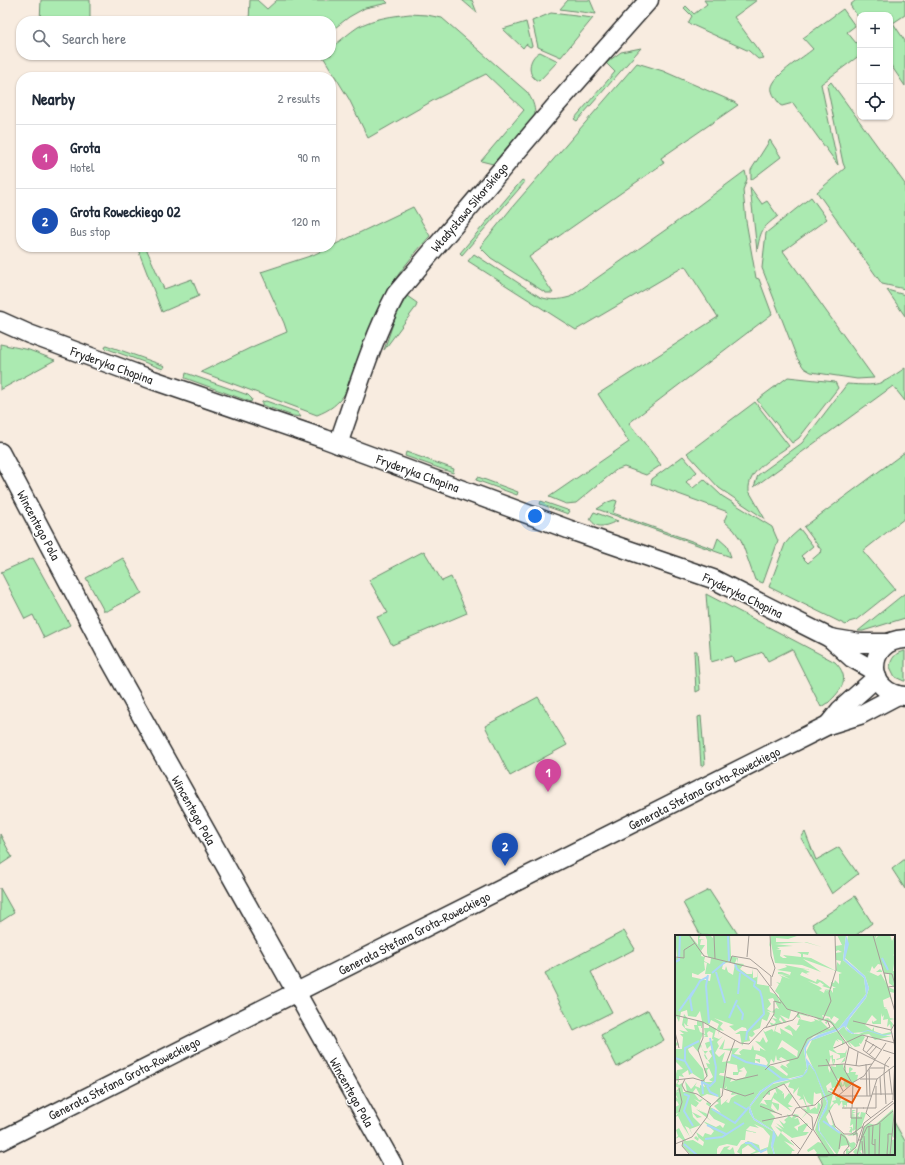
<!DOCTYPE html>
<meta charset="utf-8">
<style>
body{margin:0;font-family:"Patrick Hand",sans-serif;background:#f6f6f7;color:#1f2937}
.controls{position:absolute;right:12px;top:12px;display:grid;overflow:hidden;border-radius:8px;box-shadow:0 1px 3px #0004}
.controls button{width:36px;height:36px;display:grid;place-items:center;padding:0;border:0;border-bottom:1px solid #e0e1e3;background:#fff;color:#1f2937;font:20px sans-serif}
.you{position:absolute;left:535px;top:516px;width:14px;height:14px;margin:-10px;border:3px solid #fff;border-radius:50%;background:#1a73e8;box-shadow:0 0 0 6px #1a73e833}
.badge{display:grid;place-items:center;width:26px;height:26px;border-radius:50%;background:#0b8043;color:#fff;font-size:13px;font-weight:700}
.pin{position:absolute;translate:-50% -33px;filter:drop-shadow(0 1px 2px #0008)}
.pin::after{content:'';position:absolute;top:21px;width:14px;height:12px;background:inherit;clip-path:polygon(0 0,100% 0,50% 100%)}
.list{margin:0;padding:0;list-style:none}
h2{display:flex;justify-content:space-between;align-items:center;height:52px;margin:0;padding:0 16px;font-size:17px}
h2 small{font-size:13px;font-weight:400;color:#747a83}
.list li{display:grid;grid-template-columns:26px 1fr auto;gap:12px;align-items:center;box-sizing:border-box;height:64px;padding:0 16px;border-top:1px solid #e0e1e3}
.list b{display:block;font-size:15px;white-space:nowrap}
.list p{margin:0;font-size:13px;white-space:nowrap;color:#747a83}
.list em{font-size:13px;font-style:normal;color:#747a83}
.icon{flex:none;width:22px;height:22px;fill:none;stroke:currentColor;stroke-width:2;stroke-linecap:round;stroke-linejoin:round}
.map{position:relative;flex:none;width:905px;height:1165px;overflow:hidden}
.search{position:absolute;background:#fff;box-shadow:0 1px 3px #0004;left:16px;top:16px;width:320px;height:44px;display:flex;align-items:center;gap:10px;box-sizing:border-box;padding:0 14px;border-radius:16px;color:#747a83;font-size:15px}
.panel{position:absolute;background:#fff;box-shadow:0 1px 3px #0004;left:16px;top:72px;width:320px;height:180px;border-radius:16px}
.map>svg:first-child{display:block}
.green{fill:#abeab1;stroke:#6b8a6e}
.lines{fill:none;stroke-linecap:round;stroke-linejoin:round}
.street-casing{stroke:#2b2b2b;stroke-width:21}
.street{stroke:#fff;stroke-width:18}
.labels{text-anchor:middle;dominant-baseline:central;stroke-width:3;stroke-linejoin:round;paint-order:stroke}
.street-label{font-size:13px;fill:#2b2b2b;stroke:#fff}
.inset-river{fill:none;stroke:#abd7f7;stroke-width:2}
.inset-road{fill:none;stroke:#a69f98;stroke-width:1}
.view{fill:#e8590c;fill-opacity:0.15;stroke:#e8590c;stroke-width:2}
.inset-edge{fill:none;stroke:#2b2b2b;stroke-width:2}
</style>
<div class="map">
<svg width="905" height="1165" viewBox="0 0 905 1165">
<rect width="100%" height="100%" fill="#f8ece0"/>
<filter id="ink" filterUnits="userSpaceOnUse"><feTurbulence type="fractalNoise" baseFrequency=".025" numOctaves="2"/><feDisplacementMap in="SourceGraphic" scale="8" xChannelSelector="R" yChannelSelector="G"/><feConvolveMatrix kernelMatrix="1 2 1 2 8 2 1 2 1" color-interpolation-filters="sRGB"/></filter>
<g filter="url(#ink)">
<g class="green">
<polygon points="41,0 90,0 90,21 40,21"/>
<polygon points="250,0 257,0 267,9 277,0 385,0 388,3 365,8 349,17 331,31 331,21 249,21"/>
<polygon points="462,0 472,0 477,13"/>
<polygon points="568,0 590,0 596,14 560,9"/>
<polygon points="704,0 757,0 734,17 764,58 758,59 749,51 688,23 692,16 684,8 686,6 694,14 707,4"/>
<polygon points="856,0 905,0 905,15 893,23 905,41 905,86 890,64 890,15 860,15 860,20 850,5"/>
<path d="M843,9L855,26L847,32L856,43L860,40V55L821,84L838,165L793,103L782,106L780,105C778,101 773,96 772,91C768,78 804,57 813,49L803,38Z"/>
<polygon points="551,13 593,18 561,57 538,47 532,21"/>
<path d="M410,14L427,15L442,18L527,92C532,99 535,106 535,115L493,164L481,161L524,110L486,74L434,100L368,138L349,99L322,55H331V48C340,41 349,33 358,27C374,18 393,16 410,14Z"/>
<polygon points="526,22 532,46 530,47 526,44 523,48 503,29"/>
<polygon points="641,48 577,121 574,119 615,72 606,63 621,52"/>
<path d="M540,52L558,61L539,81C526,77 528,57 540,52Z"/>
<polygon points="637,63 663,71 734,102 738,105 661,158 664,163 529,257 553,293 546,293 491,258 480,247 514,205"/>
<polygon points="831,82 905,184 905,289 882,284 817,192 845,168 843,163 827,86"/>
<polygon points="770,140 781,157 751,180 751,170"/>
<path d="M745,171L747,179L743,190L746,221L756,278L759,279L772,314L629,423L661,465L646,475L624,467L616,470L576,503L566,504L549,497L629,442L598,394L718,317L685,266L576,330L468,261L474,254L540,297C551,301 559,300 570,297L671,226Z"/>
<polygon points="522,180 525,182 462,255 460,253"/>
<path d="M750,187L762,204L767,201L778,216C761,229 761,230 757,251Z"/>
<polygon points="811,197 827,219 783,251 874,378 857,379 811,372 804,368 797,358 762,268 766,233"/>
<path d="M413,207L430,236C414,254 398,273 385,295C368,325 360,361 346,392C338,404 330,410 317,415L201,372L254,346L287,332L284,323L261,272L313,255Z"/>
<polygon points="137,247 148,247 146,248 164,289 192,279 199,296 162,312"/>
<polygon points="887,290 905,295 905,316"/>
<polygon points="407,296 417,303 416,307 384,350 396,315"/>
<polygon points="0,344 29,350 55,360 0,390"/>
<polygon points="106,345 165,366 163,369 105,348"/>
<path d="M905,368V401L893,386L754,487L758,475L802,443L847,384C879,386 879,386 905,368Z"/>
<polygon points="186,373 248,395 252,399 251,402 185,378"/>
<polygon points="788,377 835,382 838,388 799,438 792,443 757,400"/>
<polygon points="266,401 297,412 301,417 293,416 262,405 262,402"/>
<path d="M755,402L789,446C774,457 747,470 749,491L765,519L719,488L687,453Z"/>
<polygon points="406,452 454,469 453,473 405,456"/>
<polygon points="905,452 905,518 863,551 895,589 856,620 849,622 846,625 769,587 785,544 791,537 800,529 813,546 801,556 808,563 822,551 804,527"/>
<polygon points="683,456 697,472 686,482 693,488 704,479 722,496 772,527 778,541 763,583 755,580 741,540 734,530 724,521 728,512 651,484 652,479"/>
<polygon points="478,477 518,492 517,495 476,480"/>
<polygon points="614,500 617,501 613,513 714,549 718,538 727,546 731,557 597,509 608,502"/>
<polygon points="541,501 570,511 568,514 540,504"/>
<path d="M594,512L618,521C606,525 598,531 590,519Z"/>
<polygon points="424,551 442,581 451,577 467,613 392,645 377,617 388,613 369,580"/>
<polygon points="33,558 70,625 44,638 33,615 25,619 1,572"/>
<polygon points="123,558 142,593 107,611 104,611 86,578"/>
<polygon points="905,593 905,618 863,631 858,631"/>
<path d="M706,594L835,662C851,678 842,690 828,703H827L821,707L792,649L768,661L763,652L734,662L732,656L711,662Z"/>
<polygon points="694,651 697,651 700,690 696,692"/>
<path d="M905,651V681H904L895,677L890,667C891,658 896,652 905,651Z"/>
<polygon points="538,697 567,745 510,776 485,726"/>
<polygon points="701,716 705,764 701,766 698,717"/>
<polygon points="805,832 816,860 839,847 858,874 832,894 801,838"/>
<polygon points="0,834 12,857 0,865"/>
<polygon points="905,859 905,889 892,869"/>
<polygon points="0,888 14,913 0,922"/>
<polygon points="709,890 739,936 701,936 683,903"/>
<polygon points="855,896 872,923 855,936 819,936 812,924"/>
<polygon points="624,931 635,949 591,972 612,1012 574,1031 545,973"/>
<polygon points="648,1010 664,1040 617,1067 601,1035"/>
<polygon points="894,1122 905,1141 905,1165 824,1165 818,1154 894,1154"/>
</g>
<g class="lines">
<defs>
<g id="street">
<polyline points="0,321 29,334 153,380 325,439 576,532 713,579 830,638 860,643 888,643"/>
<path d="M338,444C356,394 371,341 396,294L557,104L649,0"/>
<polyline points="0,452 105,651 393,1165"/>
<polyline points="830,638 852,658 875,671"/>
<path d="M905,639C865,640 865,694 905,696"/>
<polyline points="828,725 840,710 877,677"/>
<polyline points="0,1141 828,725 860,715 898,695"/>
</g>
</defs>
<use href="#street" class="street-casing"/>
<use href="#street" class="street"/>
</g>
</g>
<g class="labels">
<g class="street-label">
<text transform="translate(469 207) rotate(-50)">Władysława Sikorskiego</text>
<text transform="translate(112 365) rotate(20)">Fryderyka Chopina</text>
<text transform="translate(418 473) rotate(20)">Fryderyka Chopina</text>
<text transform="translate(39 525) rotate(62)">Wincentego Pola</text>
<text transform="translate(743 595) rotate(26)">Fryderyka Chopina</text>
<text transform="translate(704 788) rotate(-27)">Generała Stefana Grota-Roweckiego</text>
<text transform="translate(194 810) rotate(61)">Wincentego Pola</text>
<text transform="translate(414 933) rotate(-27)">Generała Stefana Grota-Roweckiego</text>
<text transform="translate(124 1078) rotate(-27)">Generała Stefana Grota-Roweckiego</text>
<text transform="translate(352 1092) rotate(61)">Wincentego Pola</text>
</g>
</g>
<g transform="translate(675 935)">
<rect width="220" height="220" fill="#f8ece0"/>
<path d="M4,0H15L23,10V1L26,0L24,4L30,5H26L25,10H30L26,16L30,21L27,18L26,21L30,22L29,26L35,29L36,23L33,22V18L32,21V5L30,0H35L38,3V0H55L56,21L63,23V28L62,23L60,28L69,29L65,34L72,39H77L78,34V43L82,42L83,35L82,49L94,51L95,57L102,60L105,68L104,60L100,56L104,49L101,47L105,48L107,42L104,40L115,44L107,40L117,41L103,39V37H107L115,40L116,37L102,35L112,32L110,30L136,35L128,34L135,37L131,38L134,40L127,37L125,40L141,47L142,44L147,46L156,53V47L159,48L160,45L164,49V39L167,38L128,24L146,37L127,30L100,28L96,8L94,12L96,0L122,1L113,4L101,3V7H131L147,12L129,7L100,9L118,11L102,12L105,14L101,15H106L105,21L108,23H112L108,20L126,22V19L122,17H134L133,20L128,19V22L136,23L161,36L162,27L165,30L166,26L161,25L160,18L167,17L163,15L160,17V11L167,10L162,0H171L168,25L189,43L191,59L164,93L162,94L159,90L162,94L139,101L133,106L129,115L132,134L128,140L99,147L85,156L75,170L74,177L79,185L99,197L96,211L99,220H93L92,215L73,220L81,216L73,210L67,214V220L62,217L66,210L73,206L84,210L85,215L93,212L95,201L88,193L79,189L84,193L75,191L71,195L84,198L71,196L70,205H66L62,211L52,209L44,211L42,214V219L44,220L49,212L55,211L52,214L55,215L58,212L60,220H16L7,211L9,206L4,202L0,204L3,201L1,195L4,193L11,206L18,205L28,211L29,207L24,203L23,206L19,203L21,201L24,204L21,197L28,202L30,198L36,200L39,196L28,186L41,192L45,190L48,193L50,189L39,184L34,178L35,172L31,169L32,167L36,169L35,172L46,178L39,171L44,168L41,166L44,162L32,159L26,162L21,153L18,157L24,165L28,164L25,167L19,164L24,168L21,172L33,180L32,182L36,186L21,174L32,179L16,169L17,177L27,182L22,183L17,177L18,182L26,190L15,194L18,201L14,193L10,191L15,202L8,191L14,204L3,181L0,182L3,178L0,179V172L4,170L2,166L0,167V161L3,164L0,158L4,156L0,157L4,153L0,151L3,146L0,143L2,135L8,134L0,126V108L3,107L4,110L0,111L1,114H7L8,102L5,99H9L4,95L13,97L7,90L9,79L13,84L12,90L14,91H12L9,88L10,93L20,95L19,90H22V86H27L25,76L21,82L13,81L12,75L6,77L4,87L0,79V23H2L0,2ZM29,27L32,28L30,39H36L35,46L17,42V38L23,40L30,35ZM54,27L60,29L58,40L53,37L51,31L50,35L47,34L48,29ZM133,46L142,49L145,47L149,50L147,51L156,54L157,51L161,53H158V58L156,55L149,54L154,56L150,55L149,58L144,55L147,54L145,52L149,54ZM98,63L104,74L101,73L97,77L92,74L96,69L93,64ZM92,76L100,78L98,80L102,84L97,83L101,87L99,89L94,87L97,91L101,90L99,97L97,94L90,97L88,95L93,106L91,108L88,102L85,107L80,106L91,116L85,113V116L79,115L78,110L76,115L68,114L64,117L66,120L59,119L64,113L48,114L50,104L44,114L57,116L55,126L47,127L50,117L44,122L40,118L44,111L42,107L48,101L44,104L39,102L41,94L44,95L43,100L45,95L49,96L45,92L48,88L39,83L59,90L54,91L60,96L67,92L71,93L72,96H65L60,99H65L67,111L69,107L75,106L74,101L77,102L80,99L78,96L85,93L87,84L92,86L95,78ZM116,76L127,77L122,78V82L126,84L124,79L135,82L128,78L146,84L140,82L145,86L139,84L140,86L136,87L124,84L122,90H125L121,96L114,90L109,93L116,96L118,101L105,93L106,99L100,96L102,89H108L104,85L105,82L109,88L112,87L105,80L114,84ZM147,80L155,82L156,85L159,81L164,84L160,89L153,83L149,84L151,86L150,88L152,89V86L151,85H152L159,91L154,94L146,86L149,85ZM36,85L44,89L42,94L34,90V93H29L30,99L25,97L23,91H26V93H27L28,87L34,90ZM34,96L38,98L37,104L39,105L30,108L32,114L36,110L38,114L34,116L37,121L34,125L31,124L29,120L33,116H28L25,106L28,99L31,101L28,102H33L32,98ZM107,105L123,116L122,122L107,112L102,115ZM18,111L23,117L26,111L35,129L31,128L33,133H29L30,137L33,142L32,135L34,133L38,142L34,145L38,147H30L28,134L14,117L13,114ZM81,119L90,123L93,128L91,131L80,128V125L85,128V124H80ZM101,120L102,125L107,126L104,124L106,122L115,127L111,130L113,133L104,128L107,130L105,132L113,139L112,141L98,131H94L96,124L99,128ZM52,128L62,130L63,137H58V140H63L64,137L68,136L64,135L69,132L72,137L70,142L55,147L57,143L52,142V134V142L44,140L45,138H49ZM13,135L14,140L17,138L27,145L30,152L25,150V146V153L20,151L22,147L18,152L15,149L18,152L16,154L10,146L12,157H8L7,148L4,150L2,148L4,147V141L9,142L7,139ZM52,151L51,155L57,157L56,160L63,159L56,163L54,168L51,167L53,164L46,170L45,153L50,154ZM173,0H202L200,4L204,0H215L217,6L220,0V19L218,20L220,21L218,36H220L219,52L214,48V38H210L213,52L220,55V58L215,57L218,69L215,62L208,65L209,72H212L209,73L212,74L215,83L220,84L215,85L218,89L216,95L215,89L212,92L213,84L208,85L209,80L207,82L206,78V89H198L197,88V85L198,87L202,85L197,80L190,90L197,95L199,92H203L206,93L199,92V96L207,99L216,97V99L209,101H217L200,105L194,99L187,100L190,102L186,109L184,108L185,111L180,112L174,107L178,114L163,96L169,91L171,95L177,99H184L189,97L177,98L170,90L191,63L194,53L190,41L170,23ZM203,29L207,30V36L205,34L201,37H207L208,34L211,48L206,39L203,41L192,36L195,37L197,31L199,34ZM163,96L170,108L167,110V106L162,104L164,107L161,105L158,112H161L158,114L162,118H170L172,114L170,126L166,128L170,122L162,125L161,124L165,123V120L154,115L155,121L158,120V124H160V129L158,124L159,130H158L156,121L153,133L155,138L156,131L161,132V129H165L161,130L168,129L169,135L171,130V138H174V133L175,132L178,134L175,137H181L180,140L184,139L178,140H183L182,145L171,153L169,149V151L166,152L164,148L166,146L168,151L169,146L165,141L166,146L163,143L161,147L163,146L165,151L157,153L159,157L154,154L157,153L156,147L151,151L153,157L158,159L155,172L159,168L157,166L161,165L160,161L166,163L165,166L172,165L175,167V172V168H172V173L171,170H168L170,171L168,173H170L172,174L168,173L167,166L164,171L162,168L159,169L151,182L155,191L158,190L156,182L161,194L170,200L175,208L179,207L181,209L179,214L172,220H169V219H171V214H174L173,216L177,215H175V213L177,214L173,210L166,211L162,220L145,198L144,187L153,167L131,117L137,105ZM134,129L140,137L152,168L143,188V194L160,220H139L142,218L139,214L133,217L132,215L143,207L147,208L140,195L148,166L146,158L141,159L139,157L138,171L132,167L128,159L132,172L134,171L135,175L140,172L142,174L143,167L146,170V164L147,167L143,179L132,178L126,184L131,178L128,173L132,175L131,171L128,164L124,165L126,162L122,160L123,155L121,160L124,152L118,159L119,154L113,152L115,147L101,152L108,157L107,159L109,158V164L114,158L118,161L113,169L118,172H113L117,177L98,163L97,167L104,169V173L103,176L97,168L96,173L102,178L95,177L100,182L96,191L103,202L106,197L100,191L108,195L101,188L109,193L104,185L109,189L111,187L113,189L109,185L113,182L112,179L117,183L119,179L124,180L119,184L123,183L125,189L119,192L123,196V192L131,188L133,189L128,197H134L131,200L117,203L107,196L106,198L120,211L109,206L120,216H117L116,220H100L98,212L99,196L79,183L75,172L86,158L98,149L127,142ZM100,153L102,159L100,157L96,165H89L92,170L86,168L84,170L91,159L95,160V156ZM218,174L220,204L217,201V205L220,204V220H189L187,215L185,216L188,220H181L178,217L181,213L182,215L189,192L193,188L200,190ZM177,175H181L177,177H181L177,179L181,180L177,181L182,182V178L185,177L183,181L185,182L186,177L191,178L186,193L182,196L183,202L181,200L172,201L180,197L181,194L178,196L177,195V198L174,197L176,193L174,192H177L178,195V189L175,191Z" fill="#abeab1" fill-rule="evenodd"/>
<path d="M171,0L174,9L170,24L190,41L194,53L191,63L175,83L171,93L180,99L193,95L209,100L220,98L209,101L193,96L178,99L173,97L169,91L162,96L135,106L131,113V123L140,135L153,167L152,174L144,187V195L162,220L143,195V188L152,168L140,137L134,129L132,137L127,142L99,148L86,158L75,172L79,183L99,196L101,201L98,212L100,220H99L96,211L98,196L79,185L74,177L75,170L85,156L98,147L108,143L115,144L128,140L132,134L129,113L133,106L143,100L164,93L191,59L189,43L168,25Z" fill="#abd7f7"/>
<path class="inset-river" d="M53,0L54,26M207,23L213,35M0,27L4,25L5,0M60,29L62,34L80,47L79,51L85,56L87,63L89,79L72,97L71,105M41,37L50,68M37,38L50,27M33,40L31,51L34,88M63,59L65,38M62,70L68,79L67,85M4,76L19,55M17,76L15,63L25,46L32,42M54,83L62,65M57,120L71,127L90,131L107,144M0,123L10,126L17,138M10,125V113L24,106M32,151L35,157L43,161M9,159L14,161L9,176L18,191M28,159L27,147L35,151L40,146L41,132L35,103M59,167L71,174M37,174L60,188L74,172M148,186L165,198M32,190L51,199M30,204L47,202L69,188M70,208H76L86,217L92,214M9,209L22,220"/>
<path class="inset-road" d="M14,0L29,21L82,34L112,74L156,87L174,112L214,132M39,0L40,24M95,0L96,21L100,33L97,42M198,0L220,77M0,22L9,23V15L20,8M72,22L74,0M55,27L57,21L75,24L96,41V51M209,38L217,39L219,46L220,51L213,52M0,80L28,87L65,108L74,109L89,93L118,85L124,78M148,84L156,66L154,58L161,35L160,0M178,86L216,95M220,88L216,95L220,112M91,92L99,79V66L106,68M0,97L4,113M193,101L188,115L200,124M190,105L207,115M174,112L169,134L177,148L189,141L211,108M159,113L187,100L220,108M208,115L220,119M191,118L199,109M194,120L202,111M151,124L168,156M169,129L184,131L197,129M191,129L192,161M143,131L169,129M181,131L183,117M194,133H209M194,134L195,161M214,134L217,159M90,135L95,130L123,123L132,104L155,92L152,85M209,138L211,169M209,138L210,129L215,122M51,142L61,145L83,140M205,142L206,160M10,144L7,150L10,156L22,159L36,169M185,144H202M0,145L18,143L28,146L32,141L23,115L28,103V87M4,153L7,167L4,177M49,154L70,161L79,158M153,156L163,161L177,149M197,159H219M162,161H197M88,163L94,156L109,149L125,172M147,163V171L138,194L155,220M218,165L220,123M85,171L107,180M167,173H189M176,173V183H187M177,173L178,148M188,173H201V151M154,175L160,191L169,199H177L188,191M117,180L124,182L137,195M196,183L191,178L202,144L219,131M87,186L117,180L121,173L140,170L147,163L157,159M198,191L197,209L200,210M181,198L182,173M178,200L182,198V208M189,201L190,220M200,204V220M116,205L125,214M183,205H186L192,192L203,189L218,176M8,206L7,211L15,220M187,206L188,220M0,209L17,202L32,182L35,172L47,161L52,126L60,105M164,214L166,199L171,203L174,211L169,217V220M122,220L138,194L137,182L125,172M172,220L181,212L189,188L218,166M182,220L189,192L220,167M194,220V191M204,220L205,188M215,220L220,170M215,220L212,219L213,206V199H217"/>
<path class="view" d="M166,143L185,153L177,168L158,158Z"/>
<rect width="220" height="220" class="inset-edge"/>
</g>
</svg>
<div class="controls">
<button>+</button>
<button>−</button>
<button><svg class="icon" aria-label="locate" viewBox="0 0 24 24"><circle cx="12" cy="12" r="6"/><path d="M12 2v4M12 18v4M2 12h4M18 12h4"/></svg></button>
</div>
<div class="you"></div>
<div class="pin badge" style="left:548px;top:792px;background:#d1479c">1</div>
<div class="pin badge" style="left:505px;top:866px;background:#1a4fb4">2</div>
<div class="search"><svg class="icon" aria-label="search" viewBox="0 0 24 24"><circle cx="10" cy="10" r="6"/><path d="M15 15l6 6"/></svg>Search here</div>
<section class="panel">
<h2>Nearby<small>2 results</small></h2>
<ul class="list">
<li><span class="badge" style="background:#d1479c">1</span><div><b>Grota</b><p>Hotel</p></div><em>90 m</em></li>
<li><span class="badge" style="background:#1a4fb4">2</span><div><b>Grota Roweckiego 02</b><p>Bus stop</p></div><em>120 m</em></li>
</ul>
</section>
</div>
